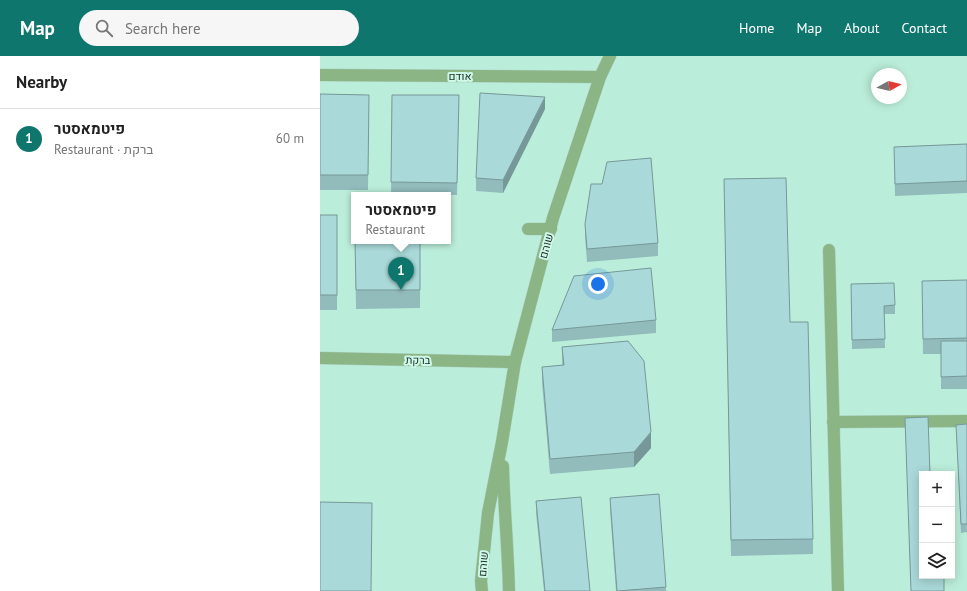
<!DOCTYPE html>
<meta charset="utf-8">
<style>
body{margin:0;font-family:"PT Sans",Heebo,sans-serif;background:#f6f6f6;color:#222}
.controls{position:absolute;right:12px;bottom:12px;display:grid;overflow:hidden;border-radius:0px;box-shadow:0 2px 10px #0003}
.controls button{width:36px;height:36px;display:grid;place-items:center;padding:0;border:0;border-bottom:1px solid #e0e0e0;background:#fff;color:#222;font:20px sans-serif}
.compass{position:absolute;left:551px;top:12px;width:36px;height:36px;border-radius:50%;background:#fff;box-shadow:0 2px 10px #0003;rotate:82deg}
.you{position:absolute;left:278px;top:228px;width:14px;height:14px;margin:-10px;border:3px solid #fff;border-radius:50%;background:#1a73e8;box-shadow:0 0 0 6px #1a73e833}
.badge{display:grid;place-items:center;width:26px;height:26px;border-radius:50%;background:#0f766e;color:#fff;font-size:13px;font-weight:700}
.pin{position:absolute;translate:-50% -33px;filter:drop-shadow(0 1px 2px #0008)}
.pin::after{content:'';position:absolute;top:21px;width:14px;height:12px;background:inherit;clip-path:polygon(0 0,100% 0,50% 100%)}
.popup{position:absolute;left:31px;top:136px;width:100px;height:52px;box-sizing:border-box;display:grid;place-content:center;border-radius:0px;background:#fff;filter:drop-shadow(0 1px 3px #0005);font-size:13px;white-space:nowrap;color:#767676}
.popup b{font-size:15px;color:#222}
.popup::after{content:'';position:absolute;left:50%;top:100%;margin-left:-8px;border:8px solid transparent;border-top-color:#fff}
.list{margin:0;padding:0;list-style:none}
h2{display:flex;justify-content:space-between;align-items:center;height:52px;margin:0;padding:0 16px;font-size:17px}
h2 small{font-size:13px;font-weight:400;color:#767676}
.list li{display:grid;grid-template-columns:26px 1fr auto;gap:12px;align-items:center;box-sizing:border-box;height:60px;padding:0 16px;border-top:1px solid #e0e0e0}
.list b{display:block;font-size:15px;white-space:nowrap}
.list p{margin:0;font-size:13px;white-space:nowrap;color:#767676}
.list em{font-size:13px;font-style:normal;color:#767676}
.icon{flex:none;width:22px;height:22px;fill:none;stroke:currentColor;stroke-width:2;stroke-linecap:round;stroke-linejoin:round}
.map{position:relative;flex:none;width:647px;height:535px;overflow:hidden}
header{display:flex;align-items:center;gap:24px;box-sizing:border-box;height:56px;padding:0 20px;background:#0f766e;color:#fff}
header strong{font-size:19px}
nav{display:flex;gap:22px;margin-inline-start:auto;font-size:14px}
.search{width:280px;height:36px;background:#f6f6f6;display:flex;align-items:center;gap:10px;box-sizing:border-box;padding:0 14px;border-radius:22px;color:#767676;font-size:15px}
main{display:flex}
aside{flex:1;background:#fff}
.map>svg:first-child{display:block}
.built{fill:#bbeeda;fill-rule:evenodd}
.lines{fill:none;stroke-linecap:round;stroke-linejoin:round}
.minor-casing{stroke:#aed3c5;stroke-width:13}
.minor{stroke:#8cb585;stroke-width:12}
.wall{fill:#92bbbb}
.shaded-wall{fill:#779898}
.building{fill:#aad9d9;stroke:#779898}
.labels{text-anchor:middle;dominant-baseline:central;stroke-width:4;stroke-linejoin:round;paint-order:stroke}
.street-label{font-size:11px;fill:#1c2c26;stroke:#cef8e8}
</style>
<header>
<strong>Map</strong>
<div class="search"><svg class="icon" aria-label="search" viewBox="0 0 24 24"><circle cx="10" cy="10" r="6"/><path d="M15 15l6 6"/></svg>Search here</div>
<nav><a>Home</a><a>Map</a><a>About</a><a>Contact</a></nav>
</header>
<main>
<aside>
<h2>Nearby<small></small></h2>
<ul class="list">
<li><span class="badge">1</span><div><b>פיטמאסטר</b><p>Restaurant · ברקת</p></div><em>60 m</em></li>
</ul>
</aside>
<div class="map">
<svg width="647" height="535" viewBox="0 0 647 535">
<rect width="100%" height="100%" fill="#cef8e8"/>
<path class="built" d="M0,0H647V535H0ZM557,18H581V42H557ZM34,139H128V185H34ZM602,418H632V520H602Z"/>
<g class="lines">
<defs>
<g id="minor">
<polyline points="0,19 280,21"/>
<polyline points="208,173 231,173"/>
<polyline points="509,194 518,535"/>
<polyline points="0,302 195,306"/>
<polyline points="513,366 647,365"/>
<path d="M183,410C184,452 188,493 189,535"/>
<polyline points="162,535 161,525 168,457 182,386 195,306 233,162 280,21 290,0"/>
</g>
</defs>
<use href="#minor" class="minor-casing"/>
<use href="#minor" class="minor"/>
</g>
<g class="wall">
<polygon points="0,38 49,39 48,134 0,134"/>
<polygon points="72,39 139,39 137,139 71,138"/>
<polygon points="225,53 183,137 156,135 156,122"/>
<polygon points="647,88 647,137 575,140 574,91"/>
<polygon points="404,123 470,266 493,483 493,498 411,500"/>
<rect x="0" y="159" width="17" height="95"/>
<polygon points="265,168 338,187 338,200 267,206 265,180"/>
<polygon points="35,185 100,185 100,252 36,253"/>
<polygon points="647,224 647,333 621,333 621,298 603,298 602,225"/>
<polygon points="531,237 575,249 575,258 564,258 565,292 532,293"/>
<polygon points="336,264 336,277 232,286 232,274"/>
<polygon points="242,291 331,392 314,411 230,418 222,326 222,311 242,309"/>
<polygon points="585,362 602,520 624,535 591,535"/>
<polygon points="647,368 647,476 641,477 636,369"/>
<polygon points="261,441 270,535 224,535 216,457 216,445"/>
<polygon points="290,442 346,531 346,535 296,535 290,454"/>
</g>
<g class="shaded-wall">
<polygon points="225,41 225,53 183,137 183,124"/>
<polygon points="331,376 331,392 314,411 314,396"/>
</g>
<g class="building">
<polygon points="160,37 225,41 183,124 156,122"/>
<polygon points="0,38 49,39 48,119 0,119"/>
<polygon points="72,39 139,39 137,127 71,126"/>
<polygon points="647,88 647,125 575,128 574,91"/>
<polygon points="331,102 338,187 267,193 265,168 271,128 282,128 287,106"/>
<polygon points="466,122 470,266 488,266 493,483 411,484 404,123"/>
<rect x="0" y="159" width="17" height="80"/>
<polygon points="35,185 100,185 100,234 36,234"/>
<polygon points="331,212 336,264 232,274 254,220"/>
<polygon points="647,224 647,282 603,283 602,225"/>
<polygon points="574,227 575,249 564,250 565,283 532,284 531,228"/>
<polygon points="308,285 324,305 331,376 314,396 230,403 222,311 244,309 242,291"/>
<polygon points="621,285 647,285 647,320 621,321"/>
<polygon points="608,361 610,418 602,418 602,520 624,520 624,535 591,535 585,362"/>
<polygon points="647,368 647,468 641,468 636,369"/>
<polygon points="339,438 346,531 297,535 290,442"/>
<polygon points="261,441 270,535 225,535 216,445"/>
<polygon points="0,446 52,447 51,535 0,535"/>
</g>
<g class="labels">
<g class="street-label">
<text x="140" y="20">אודם</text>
<text transform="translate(226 190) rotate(-75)">שוהם</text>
<text transform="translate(98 304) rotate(1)">ברקת</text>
<text transform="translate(163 508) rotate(-85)">שוהם</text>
</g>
</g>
</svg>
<div class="controls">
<button>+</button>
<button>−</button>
<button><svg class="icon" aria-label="layers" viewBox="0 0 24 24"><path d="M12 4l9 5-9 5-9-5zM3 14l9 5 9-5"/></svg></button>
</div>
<svg class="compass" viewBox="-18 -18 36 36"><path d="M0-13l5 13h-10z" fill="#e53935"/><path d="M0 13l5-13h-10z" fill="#767676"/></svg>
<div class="you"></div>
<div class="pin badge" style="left:81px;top:234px">1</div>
<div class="popup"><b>פיטמאסטר</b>Restaurant</div>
</div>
</main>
